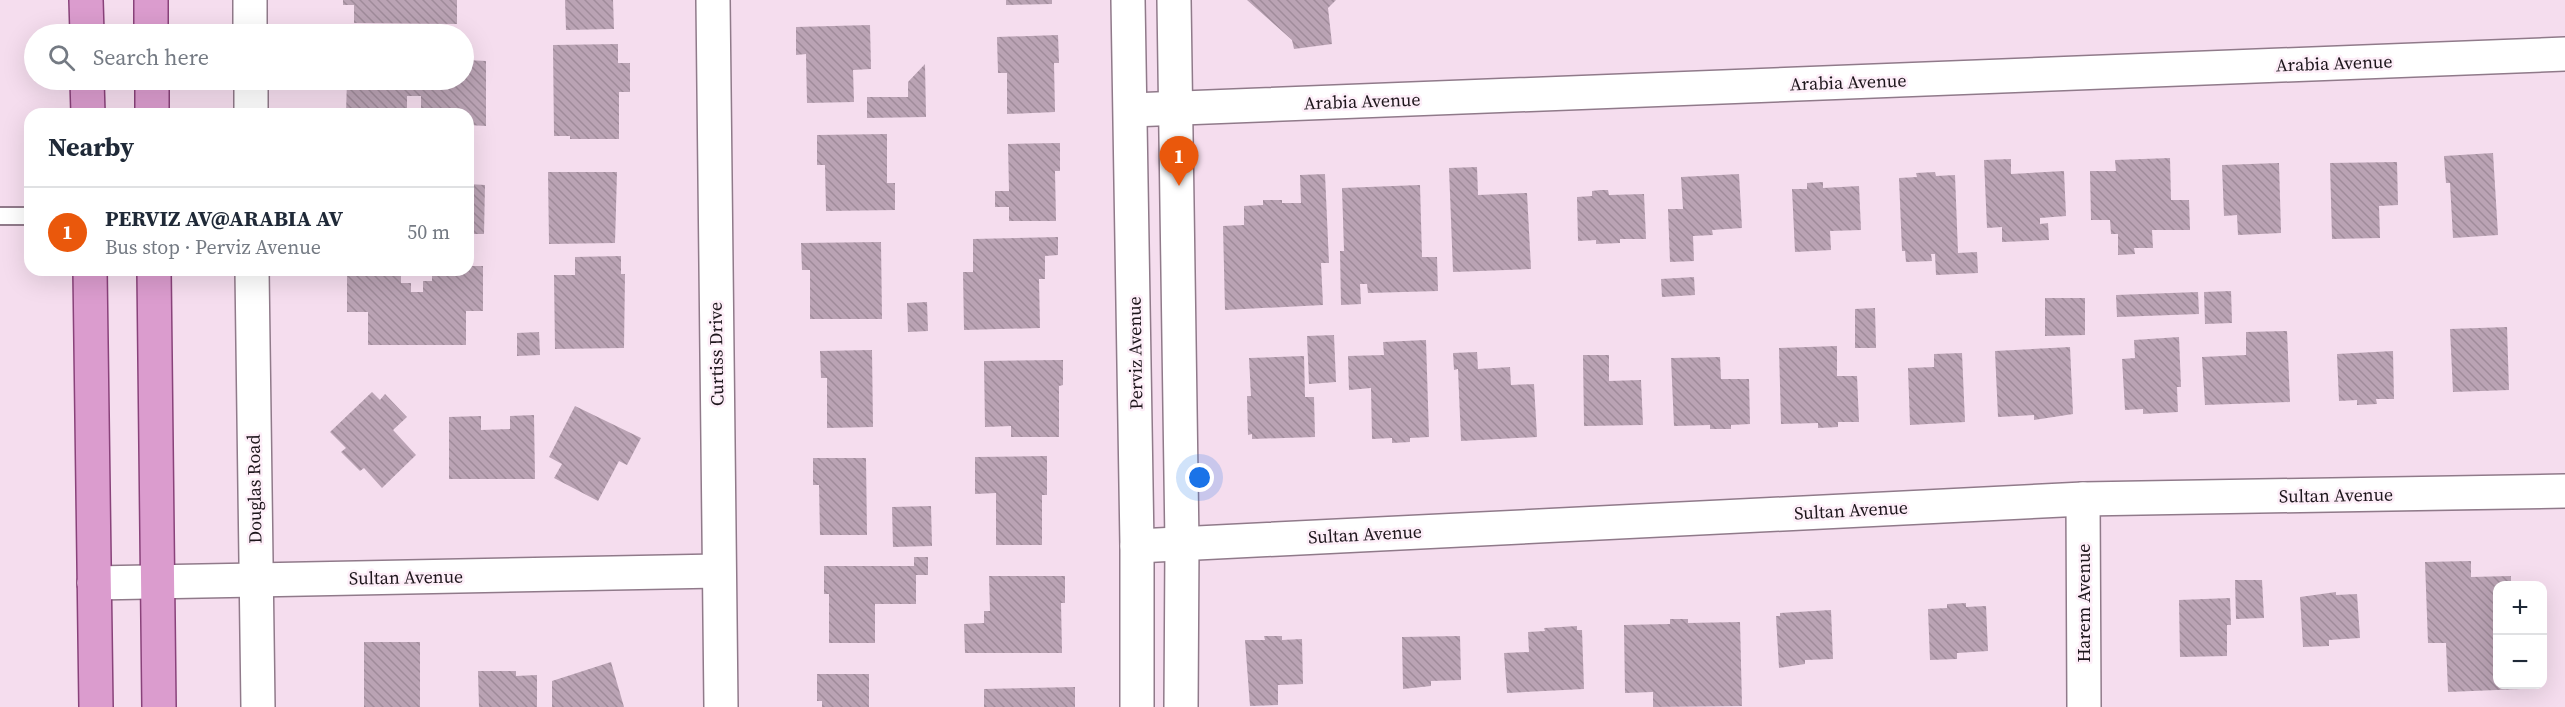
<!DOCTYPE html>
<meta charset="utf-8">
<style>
body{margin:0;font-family:"Source Serif 4",serif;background:#f6f6f7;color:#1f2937}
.controls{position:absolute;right:18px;bottom:18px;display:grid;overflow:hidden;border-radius:12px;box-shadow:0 6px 24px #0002}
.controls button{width:54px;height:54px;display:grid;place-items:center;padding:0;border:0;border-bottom:2px solid #e0e1e3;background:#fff;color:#1f2937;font:30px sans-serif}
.you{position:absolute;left:1200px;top:478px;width:21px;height:21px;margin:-15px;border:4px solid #fff;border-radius:50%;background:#1a73e8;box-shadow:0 0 0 9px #1a73e833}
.badge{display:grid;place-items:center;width:39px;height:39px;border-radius:50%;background:#ea580c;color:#fff;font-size:20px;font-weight:700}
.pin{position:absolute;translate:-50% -50px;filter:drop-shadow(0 2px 3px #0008)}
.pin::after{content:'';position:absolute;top:32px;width:21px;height:18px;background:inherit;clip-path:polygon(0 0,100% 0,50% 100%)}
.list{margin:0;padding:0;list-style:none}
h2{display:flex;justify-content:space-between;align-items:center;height:78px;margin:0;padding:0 24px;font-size:26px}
h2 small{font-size:20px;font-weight:400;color:#747a83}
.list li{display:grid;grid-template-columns:39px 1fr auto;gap:18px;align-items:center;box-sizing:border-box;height:90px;padding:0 24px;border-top:2px solid #e0e1e3}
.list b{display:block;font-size:22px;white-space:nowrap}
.list p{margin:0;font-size:20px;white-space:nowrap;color:#747a83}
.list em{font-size:20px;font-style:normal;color:#747a83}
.icon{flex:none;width:33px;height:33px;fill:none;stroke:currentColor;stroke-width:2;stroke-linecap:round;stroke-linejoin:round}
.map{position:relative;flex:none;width:2565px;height:707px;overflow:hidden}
.search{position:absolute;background:#fff;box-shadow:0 6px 24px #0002;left:24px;top:24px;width:450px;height:66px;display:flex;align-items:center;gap:15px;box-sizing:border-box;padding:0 21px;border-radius:33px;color:#747a83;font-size:22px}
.panel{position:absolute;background:#fff;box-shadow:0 6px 24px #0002;left:24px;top:108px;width:450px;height:168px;border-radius:18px}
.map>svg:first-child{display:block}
.building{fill:url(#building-back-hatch)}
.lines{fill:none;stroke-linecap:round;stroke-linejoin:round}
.service-casing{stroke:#907a8a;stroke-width:20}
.minor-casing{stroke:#907a8a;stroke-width:36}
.tertiary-casing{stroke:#907a8a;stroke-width:36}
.primary-casing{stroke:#89427a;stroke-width:36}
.service{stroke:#fff;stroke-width:16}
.minor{stroke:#fff;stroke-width:33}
.tertiary{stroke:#fff;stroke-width:33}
.primary{stroke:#db9cce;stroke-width:33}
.labels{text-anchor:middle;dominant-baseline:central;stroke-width:5;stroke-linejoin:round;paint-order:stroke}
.street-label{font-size:18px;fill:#1d151b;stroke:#fdeef8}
</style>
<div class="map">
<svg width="2565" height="707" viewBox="0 0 2565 707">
<defs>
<pattern id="building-back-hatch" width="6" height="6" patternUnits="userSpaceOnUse" patternTransform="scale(1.5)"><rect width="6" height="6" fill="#baa3b4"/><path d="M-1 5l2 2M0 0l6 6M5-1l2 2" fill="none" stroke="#9f8b9a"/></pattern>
</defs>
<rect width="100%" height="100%" fill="#f5ddee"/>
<g class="building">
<polygon points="343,0 457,0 457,24 354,23 354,5 343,5"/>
<polygon points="565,0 613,0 614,29 566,30"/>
<polygon points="1006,0 1052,0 1052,4 1006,5"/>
<polygon points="1247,0 1336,0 1328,8 1332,44 1294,49 1292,40"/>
<polygon points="870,25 871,69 853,70 854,102 807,103 806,54 796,55 796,27"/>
<polygon points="1058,35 1059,63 1054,63 1055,112 1007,114 1007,73 998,73 997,37"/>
<polygon points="464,43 467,43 467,60 486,61 486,126 468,125 468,114 421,113 421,96 407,96 407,112 346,114 347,80 464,80"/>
<polygon points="618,44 618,63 630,63 630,92 619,92 619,139 570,139 570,136 554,136 553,45"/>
<polygon points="925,64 926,117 867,118 867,97 908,97 908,82"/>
<polygon points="887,134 887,183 895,183 895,210 826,211 825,165 817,165 817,135"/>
<polygon points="1060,143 1060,171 1055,171 1056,221 1009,221 1009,207 995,207 995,191 1009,191 1008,144"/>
<polygon points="2493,153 2498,235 2453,238 2450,183 2446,183 2444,156"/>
<polygon points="2170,158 2171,200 2189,200 2190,230 2152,230 2153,248 2134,248 2135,254 2118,255 2118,234 2111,234 2110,220 2091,220 2090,171 2116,171 2115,160"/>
<polygon points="2011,159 2011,174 2064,171 2066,216 2040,218 2040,224 2048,223 2049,240 2002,242 2002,227 1987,228 1984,160"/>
<polygon points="2397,162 2398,205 2379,206 2380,238 2332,239 2330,163"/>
<polygon points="2279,163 2281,233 2238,235 2237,215 2224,216 2222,165"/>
<polygon points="1477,167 1478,195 1527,193 1531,269 1453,272 1449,168"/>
<polygon points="548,172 617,172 615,243 549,244"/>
<polygon points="1935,172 1936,176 1955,175 1958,253 1977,252 1978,273 1936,275 1935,254 1931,254 1932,261 1906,262 1905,251 1902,251 1899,178 1917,177 1916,173"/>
<polygon points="1325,174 1329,263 1321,263 1323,305 1225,310 1223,226 1244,225 1244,206 1263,205 1263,200 1282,200 1282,203 1301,203 1300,175"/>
<polygon points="1739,174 1742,228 1712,230 1713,235 1693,236 1694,261 1670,262 1668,209 1683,209 1681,177"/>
<polygon points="1823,182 1823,188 1859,186 1861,230 1830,231 1831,250 1795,252 1792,189 1807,189 1807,183"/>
<polygon points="468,184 485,185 484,234 468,234"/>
<polygon points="1420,185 1422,257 1437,257 1438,291 1368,293 1367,284 1360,284 1361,304 1341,305 1340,251 1344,251 1342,188"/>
<polygon points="1600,190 1608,190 1609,195 1644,194 1646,239 1620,239 1620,243 1596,244 1596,240 1578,241 1577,197 1592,196 1592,191"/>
<polygon points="1058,237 1058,255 1045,256 1045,279 1039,279 1040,328 964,330 963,272 973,272 973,239"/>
<polygon points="881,242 882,319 810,319 810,270 802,270 801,243"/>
<polygon points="621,256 621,274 625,274 624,348 555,349 554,275 575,275 575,257"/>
<polygon points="468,266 483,266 483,311 466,311 466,345 368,345 368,312 347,312 347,270 401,270 401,283 411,283 411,292 423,292 423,281 432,281 432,270 468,270"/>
<polygon points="1694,277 1695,295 1662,297 1661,279"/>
<polygon points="2231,291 2232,323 2205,324 2204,292"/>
<polygon points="2198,292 2199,314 2117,317 2116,295"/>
<polygon points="2045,298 2085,298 2085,335 2045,336"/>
<polygon points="927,302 928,331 908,332 907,303"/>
<polygon points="1875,308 1876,348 1855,348 1855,309"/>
<polygon points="2507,327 2509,390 2453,392 2450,329"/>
<polygon points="2287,331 2290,402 2205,405 2202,357 2246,355 2246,332"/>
<polygon points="539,332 540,355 517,356 517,333"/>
<polygon points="1334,335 1336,382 1309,384 1307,336"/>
<polygon points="2179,337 2181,387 2177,387 2178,412 2143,414 2143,409 2125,410 2122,359 2135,358 2134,340"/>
<polygon points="1426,340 1429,437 1410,438 1410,442 1392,443 1392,438 1372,439 1371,388 1349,390 1348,356 1384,355 1383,342"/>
<polygon points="1837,346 1837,376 1857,376 1859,422 1838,422 1838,427 1818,428 1818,423 1781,424 1779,348"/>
<polygon points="2070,347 2073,414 2034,420 2034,415 1998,417 1995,351"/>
<polygon points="872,350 873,427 827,428 827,378 821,378 820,351"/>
<polygon points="2393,351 2394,399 2376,399 2377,404 2357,405 2357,400 2339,401 2337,354"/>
<polygon points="1477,352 1478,369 1510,367 1511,385 1534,384 1537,437 1461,441 1458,369 1454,370 1453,353"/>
<polygon points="1962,353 1965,422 1910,425 1908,368 1934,367 1934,354"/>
<polygon points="1583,355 1609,355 1609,381 1641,380 1643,425 1584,426"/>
<polygon points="1304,356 1305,397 1314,397 1315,437 1252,439 1252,434 1248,435 1247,396 1251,396 1249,358"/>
<polygon points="1720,357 1721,379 1749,379 1750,424 1731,425 1731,429 1710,429 1710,425 1674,426 1671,358"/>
<polygon points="1063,360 1063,385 1059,386 1059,437 1011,437 1011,426 985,427 984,361"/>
<polygon points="372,392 380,400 385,394 407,417 393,430 416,455 382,488 364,468 360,471 341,452 346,448 330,432"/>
<polygon points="575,406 641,438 627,465 619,461 598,501 554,478 562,464 549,457"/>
<polygon points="534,415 535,479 449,479 449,417 481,416 481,430 510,429 510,416"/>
<polygon points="1047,456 1047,495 1042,495 1042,545 996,545 996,493 975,494 975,457"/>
<polygon points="813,458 866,458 867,535 820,535 819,485 813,485"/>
<polygon points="931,506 932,546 893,547 892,507"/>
<polygon points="914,557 928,557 928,575 916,575 916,604 875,604 875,643 829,643 829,594 824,594 824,566 914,566"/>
<polygon points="2471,561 2471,577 2511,576 2511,586 2498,586 2498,684 2521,684 2521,689 2448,692 2446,643 2428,643 2425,562"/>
<polygon points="989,576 1065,576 1065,603 1061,603 1062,653 965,653 964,624 984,623 984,611 990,611"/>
<polygon points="2235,580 2262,580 2264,618 2236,619"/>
<polygon points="2336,592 2336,595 2357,594 2360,638 2329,640 2329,646 2303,647 2300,597"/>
<polygon points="2230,598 2231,625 2227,625 2227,656 2180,657 2179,600"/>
<polygon points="1966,603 1966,607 1986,606 1988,651 1957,653 1957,659 1930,660 1928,609 1947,608 1947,604"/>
<polygon points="1831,610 1833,659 1805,660 1805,664 1779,668 1776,616 1780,616 1780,613"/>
<polygon points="1670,619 1688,619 1688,623 1740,622 1742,706 1653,707 1653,692 1625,693 1624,625 1670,624"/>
<polygon points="1577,626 1577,630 1582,630 1584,689 1507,693 1504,653 1529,652 1528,632 1545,631 1544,628"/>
<polygon points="1264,636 1282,636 1282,640 1302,639 1303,684 1278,685 1278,705 1250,706 1245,640 1265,640"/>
<polygon points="1460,636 1461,680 1431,681 1431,686 1403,689 1402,637"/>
<rect x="364" y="642" width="56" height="65"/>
<polygon points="611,662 624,707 552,707 552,681"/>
<polygon points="478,671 516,671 516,676 537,675 537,707 479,707"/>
<polygon points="817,674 869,674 869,707 822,707 822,701 817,701"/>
<polygon points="1075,687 1075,707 984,707 984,689"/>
</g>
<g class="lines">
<defs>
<polyline id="service" points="0,216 30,216"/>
<g id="minor">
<polyline points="250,0 250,34"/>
<polyline points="713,0 721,707"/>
<polyline points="251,80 251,114"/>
<polyline points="1131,110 2565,54"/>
<polyline points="252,270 258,707"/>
<polyline points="2083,499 2084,707"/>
<polyline points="1137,546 2083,499 2565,491"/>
<polyline points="94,583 718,571"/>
</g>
<g id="tertiary">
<polyline points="1128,0 1137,546 1137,707"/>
<polyline points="1174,0 1182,544 1181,707"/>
</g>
<g id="primary">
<polyline points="86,0 87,34"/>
<polyline points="151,0 151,34"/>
<polyline points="87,80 88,114"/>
<polyline points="152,80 152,114"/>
<polyline points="90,270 96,707"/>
<polyline points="154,270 159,707"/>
</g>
</defs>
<use href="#service" class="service-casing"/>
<use href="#minor" class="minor-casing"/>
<use href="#tertiary" class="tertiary-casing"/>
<use href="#primary" class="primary-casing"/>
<use href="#service" class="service"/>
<use href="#minor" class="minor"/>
<use href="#tertiary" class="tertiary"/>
<use href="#primary" class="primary"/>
</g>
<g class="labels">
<g class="street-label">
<text transform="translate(2334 63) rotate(-2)">Arabia Avenue</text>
<text transform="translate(1848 82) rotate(-2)">Arabia Avenue</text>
<text transform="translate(1362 101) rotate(-2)">Arabia Avenue</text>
<text transform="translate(1135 353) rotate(-91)">Perviz Avenue</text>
<text transform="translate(716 354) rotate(-91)">Curtiss Drive</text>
<text transform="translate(254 489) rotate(-91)">Douglas Road</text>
<text transform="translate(2336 495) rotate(-1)">Sultan Avenue</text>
<text transform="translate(1851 510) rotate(-3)">Sultan Avenue</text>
<text transform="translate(1365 534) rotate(-3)">Sultan Avenue</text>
<text transform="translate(406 577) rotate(-1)">Sultan Avenue</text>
<text transform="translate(2083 603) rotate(-90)">Harem Avenue</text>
</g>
</g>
</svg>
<div class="controls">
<button>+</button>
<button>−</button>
</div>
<div class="you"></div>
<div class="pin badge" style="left:1179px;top:186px">1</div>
<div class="search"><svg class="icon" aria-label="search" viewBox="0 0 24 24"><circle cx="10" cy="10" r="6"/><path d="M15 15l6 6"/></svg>Search here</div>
<section class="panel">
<h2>Nearby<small></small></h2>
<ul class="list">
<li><span class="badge">1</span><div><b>PERVIZ AV@ARABIA AV</b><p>Bus stop · Perviz Avenue</p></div><em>50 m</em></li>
</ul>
</section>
</div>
